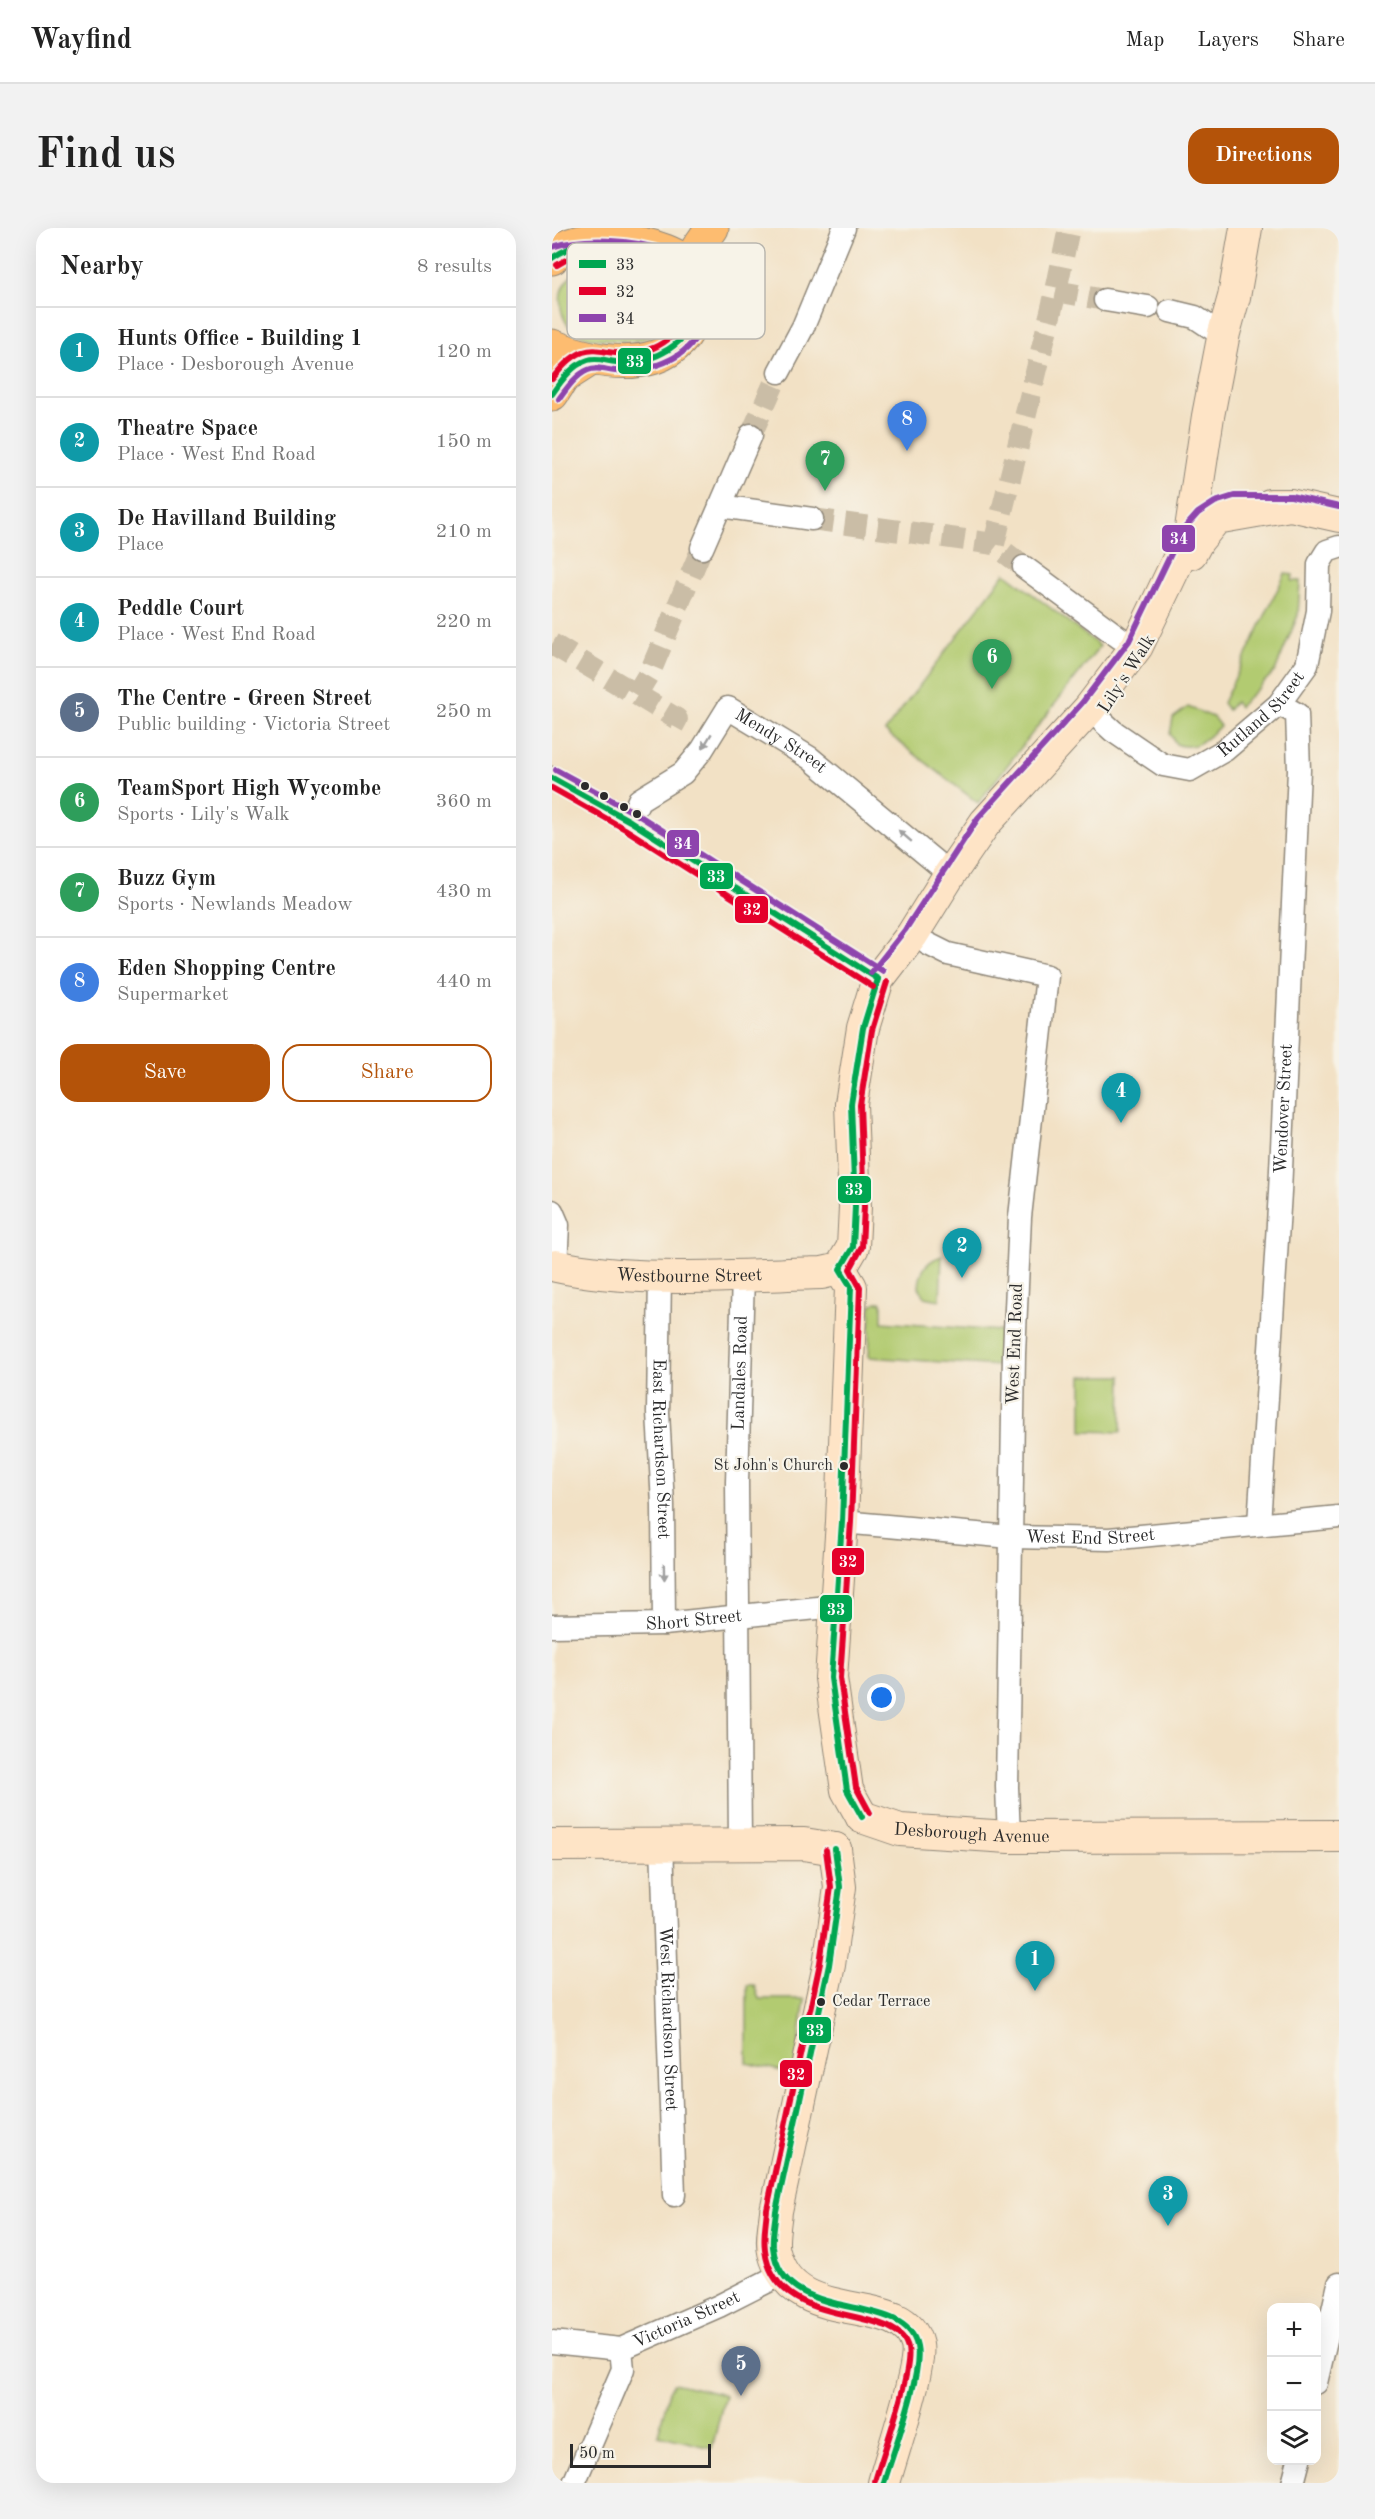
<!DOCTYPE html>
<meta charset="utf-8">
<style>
body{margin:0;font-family:"Old Standard TT",serif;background:#f2f2f2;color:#222}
.controls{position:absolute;right:18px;bottom:18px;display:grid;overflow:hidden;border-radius:12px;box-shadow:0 6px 24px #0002}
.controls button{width:54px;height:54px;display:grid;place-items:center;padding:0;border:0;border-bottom:2px solid #e0e0e0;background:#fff;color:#222;font:30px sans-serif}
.scale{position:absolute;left:18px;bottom:15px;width:141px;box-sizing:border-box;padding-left:6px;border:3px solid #2b2b2b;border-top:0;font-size:16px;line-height:21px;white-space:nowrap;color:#2b2b2b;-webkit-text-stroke:4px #f7f3e8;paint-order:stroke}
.you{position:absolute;left:330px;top:1470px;width:21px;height:21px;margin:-15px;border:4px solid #fff;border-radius:50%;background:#1a73e8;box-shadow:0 0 0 9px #1a73e833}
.badge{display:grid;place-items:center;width:39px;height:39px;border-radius:50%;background:#b45309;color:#fff;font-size:20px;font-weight:700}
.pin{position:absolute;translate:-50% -50px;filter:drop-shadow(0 2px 3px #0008)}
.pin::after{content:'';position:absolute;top:32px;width:21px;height:18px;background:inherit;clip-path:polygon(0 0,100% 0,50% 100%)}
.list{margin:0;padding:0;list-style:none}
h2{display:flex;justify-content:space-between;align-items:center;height:78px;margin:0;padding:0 24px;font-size:26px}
h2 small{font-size:20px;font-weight:400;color:#767676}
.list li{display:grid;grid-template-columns:39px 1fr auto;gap:18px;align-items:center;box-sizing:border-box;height:90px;padding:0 24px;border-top:2px solid #e0e0e0}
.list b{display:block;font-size:22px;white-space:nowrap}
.list p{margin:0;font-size:20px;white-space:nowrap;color:#767676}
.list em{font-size:20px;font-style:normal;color:#767676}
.actions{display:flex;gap:12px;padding:18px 24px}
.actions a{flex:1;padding:14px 0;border:2px solid #b45309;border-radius:18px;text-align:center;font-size:21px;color:#b45309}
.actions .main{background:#b45309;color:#fff}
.icon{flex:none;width:33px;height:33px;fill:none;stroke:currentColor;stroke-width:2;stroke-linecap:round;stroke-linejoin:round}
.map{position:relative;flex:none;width:787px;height:2255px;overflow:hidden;border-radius:18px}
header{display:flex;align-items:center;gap:36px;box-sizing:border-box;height:84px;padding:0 30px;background:#fff;border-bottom:2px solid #e0e0e0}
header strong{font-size:28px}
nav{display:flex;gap:33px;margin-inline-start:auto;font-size:21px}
.intro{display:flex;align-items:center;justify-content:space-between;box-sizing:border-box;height:144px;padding:0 36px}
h1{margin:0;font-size:42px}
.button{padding:15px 27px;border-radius:18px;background:#b45309;color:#fff;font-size:21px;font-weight:700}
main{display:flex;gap:36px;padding:0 36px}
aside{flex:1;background:#fff;border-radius:18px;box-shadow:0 6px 24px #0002}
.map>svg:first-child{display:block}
.green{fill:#b2cb71;stroke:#6e7b4e;stroke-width:1.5}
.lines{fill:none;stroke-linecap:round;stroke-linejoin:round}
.street-tunnel{stroke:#cabda6;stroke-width:22;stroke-dasharray:22 11;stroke-linecap:butt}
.street-casing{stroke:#8e8678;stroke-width:25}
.secondary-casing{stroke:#8e8678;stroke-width:34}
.primary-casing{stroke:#8e8678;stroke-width:35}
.street{stroke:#fff;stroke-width:22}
.secondary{stroke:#fee4c6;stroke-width:32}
.primary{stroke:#fdbc70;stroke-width:33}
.bus-1-casing{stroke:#f7f3e8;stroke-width:10}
.bus-2-casing{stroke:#f7f3e8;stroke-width:10}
.bus-3-casing{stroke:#f7f3e8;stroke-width:10}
.bus-1{stroke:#00a651;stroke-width:6}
.bus-2{stroke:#e4002b;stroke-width:6}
.bus-3{stroke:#8e44ad;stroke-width:6}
.oneway{fill:#a0a0a0}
.bus-dot{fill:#2b2b2b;stroke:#f7f3e8;stroke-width:2}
.labels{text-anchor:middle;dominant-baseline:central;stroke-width:4.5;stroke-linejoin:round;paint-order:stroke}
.bus-label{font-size:16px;fill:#2b2b2b;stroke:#f7f3e8;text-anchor:end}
.street-label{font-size:18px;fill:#2b2b2b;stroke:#f7f3e8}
.key{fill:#f7f3e8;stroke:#bab7af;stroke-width:1.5}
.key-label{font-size:16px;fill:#2b2b2b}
.line-badge{stroke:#f7f3e8;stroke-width:2}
.badge-label{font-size:16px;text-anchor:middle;font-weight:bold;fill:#fff}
</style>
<header>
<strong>Wayfind</strong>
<nav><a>Map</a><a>Layers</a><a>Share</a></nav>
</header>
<div class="intro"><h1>Find us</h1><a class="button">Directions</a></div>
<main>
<aside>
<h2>Nearby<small>8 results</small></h2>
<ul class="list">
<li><span class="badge" style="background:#0f9aa8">1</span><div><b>Hunts Office - Building 1</b><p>Place · Desborough Avenue</p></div><em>120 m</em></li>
<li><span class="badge" style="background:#0f9aa8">2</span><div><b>Theatre Space</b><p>Place · West End Road</p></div><em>150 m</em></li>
<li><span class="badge" style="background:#0f9aa8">3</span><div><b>De Havilland Building</b><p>Place</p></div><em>210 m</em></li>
<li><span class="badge" style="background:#0f9aa8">4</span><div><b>Peddle Court</b><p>Place · West End Road</p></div><em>220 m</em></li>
<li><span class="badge" style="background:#5c6f8a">5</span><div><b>The Centre - Green Street</b><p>Public building · Victoria Street</p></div><em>250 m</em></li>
<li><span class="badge" style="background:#2e9e5b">6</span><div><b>TeamSport High Wycombe</b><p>Sports · Lily's Walk</p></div><em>360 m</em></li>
<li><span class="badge" style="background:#2e9e5b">7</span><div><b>Buzz Gym</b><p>Sports · Newlands Meadow</p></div><em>430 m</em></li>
<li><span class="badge" style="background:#3f7fe0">8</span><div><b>Eden Shopping Centre</b><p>Supermarket</p></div><em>440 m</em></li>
</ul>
<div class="actions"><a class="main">Save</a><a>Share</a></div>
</aside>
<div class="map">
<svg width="787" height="2255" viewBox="0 0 787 2255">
<rect width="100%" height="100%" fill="#f7f3e8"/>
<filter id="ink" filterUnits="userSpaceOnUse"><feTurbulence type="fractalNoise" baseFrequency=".0167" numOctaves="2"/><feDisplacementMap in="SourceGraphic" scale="12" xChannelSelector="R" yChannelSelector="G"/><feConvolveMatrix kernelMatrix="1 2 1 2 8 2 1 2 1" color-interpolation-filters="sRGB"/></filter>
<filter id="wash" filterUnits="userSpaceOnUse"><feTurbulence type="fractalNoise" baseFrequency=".008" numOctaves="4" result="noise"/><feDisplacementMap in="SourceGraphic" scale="24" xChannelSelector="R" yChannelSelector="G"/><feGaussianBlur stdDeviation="1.35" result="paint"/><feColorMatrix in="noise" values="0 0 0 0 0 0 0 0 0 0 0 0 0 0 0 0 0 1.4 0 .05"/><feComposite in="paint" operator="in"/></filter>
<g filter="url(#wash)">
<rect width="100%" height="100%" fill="#f2e1c5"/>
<g class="green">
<path d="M87,37C142,37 131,99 90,111C79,114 69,113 58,112C49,111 39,111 31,108C19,103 11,93 9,80C2,33 56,38 87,37Z"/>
<polygon points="453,345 548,418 426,575 333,503"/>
<polygon points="733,346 741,347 740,353 748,353 746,387 723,443 687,479 683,474 676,482 671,475"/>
<path d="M636,479L661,489L668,498C655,510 643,524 624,516L618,506L621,490Z"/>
<path d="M390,1028L388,1072L373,1069L367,1059C368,1043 374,1033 390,1028Z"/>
<polygon points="324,1074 330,1074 330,1094 448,1103 447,1138 317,1129 319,1078"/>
<polygon points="530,1148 570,1148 569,1204 530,1203"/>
<polygon points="195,1757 202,1757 207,1771 253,1771 242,1846 195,1835"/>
<polygon points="122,2155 173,2167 160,2220 106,2207 117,2163"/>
</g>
</g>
<g filter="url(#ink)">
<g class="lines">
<g class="street-tunnel">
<polyline points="504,63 553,72"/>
<polyline points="199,207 227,144"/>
<polyline points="260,291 442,316 472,339"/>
<polyline points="442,316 504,63 517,0"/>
<polyline points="0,416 125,491 120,500"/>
<polyline points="84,467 99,442 150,320"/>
</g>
<defs>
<g id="street">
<polyline points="553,72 596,79"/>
<polyline points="618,83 643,89 661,101"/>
<polyline points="227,144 251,99 292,0"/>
<polyline points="168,278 260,291"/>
<polyline points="150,320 199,207"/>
<polyline points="472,339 568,410"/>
<path id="s1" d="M537,481L561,503L611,537L638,542L673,522L727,476L755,437L766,383L767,336L775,323L787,319"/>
<polyline points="0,550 78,593 326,751"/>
<path id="s2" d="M78,593L87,572L131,545L150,522L176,480L258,530L398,646"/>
<polyline points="376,716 396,726 495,748 468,989 462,1126 455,1559 457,1609"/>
<polyline points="0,983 6,997 4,1038"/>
<path id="s3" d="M108,1047L106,1184L111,1277L112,1396"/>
<path id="s4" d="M290,1294L459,1309L557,1311L787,1289"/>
<path id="s5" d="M707,1296L728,964L747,542L745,486L727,476"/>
<path id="s6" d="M0,1398L112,1396L284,1378"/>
<path id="s7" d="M110,1615L122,1967"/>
<path id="s8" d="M188,1615L185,1254L191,1047"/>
<path id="s9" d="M0,2114L69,2121L167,2078L230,2046"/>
<polyline points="764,2155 787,2056"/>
<polyline points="22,2255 71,2141 69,2121"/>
<polyline points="741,2255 747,2232"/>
</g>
<g id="secondary">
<polyline points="718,277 738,277 787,288"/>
<polyline points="639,325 646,312 664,290 738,277"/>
<path id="s10" d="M4,1038C85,1056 187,1047 270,1045L288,1041"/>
<polyline points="310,1589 295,1562 279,1450 290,1294 299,1059 288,1041 301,1019 303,979 299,876 311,800 326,751 360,707 398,646 433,595 537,481 585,418 638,307 656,188 672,105 682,69 694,0"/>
<path id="s11" d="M310,1589L348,1602L457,1609L787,1608"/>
<polyline points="0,1617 252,1616 283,1621"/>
<path d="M283,1621L288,1659L277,1737L224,1983C223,1995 219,2012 222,2024C242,2104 352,2060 365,2117C370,2139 339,2228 332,2255"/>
</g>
<g id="primary">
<path d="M0,30C11,14 41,10 59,12C88,14 145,23 149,61C150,68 144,80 142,88C137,107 123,122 103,129C69,140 31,130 0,118"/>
<polyline points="141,44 146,20 160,0"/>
<polyline points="0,166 11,149 39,131"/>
</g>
</defs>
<use href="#street" class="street-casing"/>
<use href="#secondary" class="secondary-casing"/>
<use href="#primary" class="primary-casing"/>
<use href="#street" class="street"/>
<use href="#secondary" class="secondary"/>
<use href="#primary" class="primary"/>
<defs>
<g id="bus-1">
<path d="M0,30C24,13 51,12 79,16C98,18 118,25 134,38C147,48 151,62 147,78C137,117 103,136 64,134C54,133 46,129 36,132C20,137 9,153 0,166"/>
<polyline points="0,550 78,593 326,751"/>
<polyline points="310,1589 295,1562 279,1450 290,1294 299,1059 288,1041 301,1019 303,979 299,876 311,800 326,751"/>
<path d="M283,1621L288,1659L277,1737L224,1983C223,1995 220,2007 221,2019C230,2100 353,2061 365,2118C371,2146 341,2224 332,2255"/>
</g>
<g id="bus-2">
<path d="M0,151C9,140 18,129 31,124C43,120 52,124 63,125C105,129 136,105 140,64C124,18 40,13 5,37"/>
<polyline points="0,560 73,601 321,759"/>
<polyline points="318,1585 304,1559 288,1450 299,1294 308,1059 298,1041 310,1019 312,979 308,877 320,802 335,754"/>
<path d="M274,1622L279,1659L268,1735L215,1981C214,1995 211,2008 213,2022C224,2106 346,2073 356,2120C361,2143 331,2226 323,2253"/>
</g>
<g id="bus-3">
<path d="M0,19C57,0 206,21 142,112C126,135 90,144 63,143C53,142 45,138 36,142C24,147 15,160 7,171"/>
<polyline points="4,542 83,585 331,743"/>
<polyline points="319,745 353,702 426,590 530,475 577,413 630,303 646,285 663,274 682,268 739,268 787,279"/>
</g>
</defs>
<use href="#bus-1" class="bus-1-casing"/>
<use href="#bus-2" class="bus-2-casing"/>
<use href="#bus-3" class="bus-3-casing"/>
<use href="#bus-1" class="bus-1"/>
<use href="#bus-2" class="bus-2"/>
<use href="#bus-3" class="bus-3"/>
</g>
<defs><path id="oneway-solid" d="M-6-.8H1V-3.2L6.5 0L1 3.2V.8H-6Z" transform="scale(1.5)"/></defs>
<g class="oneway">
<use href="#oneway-solid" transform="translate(155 513) rotate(121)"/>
<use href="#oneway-solid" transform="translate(353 608) rotate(-139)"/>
<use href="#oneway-solid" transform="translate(112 1344) rotate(89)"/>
</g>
</g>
<g class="bus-dot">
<circle cx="33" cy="558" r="5"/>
<circle cx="52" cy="568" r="5"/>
<circle cx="72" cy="579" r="5"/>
<circle cx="85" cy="586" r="5"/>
<circle cx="292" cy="1238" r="5"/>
<circle cx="269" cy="1774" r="5"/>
</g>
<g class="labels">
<g class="bus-label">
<text x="281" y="1238">St John's Church</text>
<text x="280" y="1774" text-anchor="start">Cedar Terrace</text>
</g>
<g class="street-label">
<text transform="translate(575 446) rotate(-57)">Lily's Walk</text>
<text stroke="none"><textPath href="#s1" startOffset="212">Rutland Street</textPath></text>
<text stroke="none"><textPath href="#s2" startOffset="216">Mendy Street</textPath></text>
<text stroke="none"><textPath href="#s5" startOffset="416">Wendover Street</textPath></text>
<text stroke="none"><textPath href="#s10" startOffset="134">Westbourne Street</textPath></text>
<text transform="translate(463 1116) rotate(-88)">West End Road</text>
<text stroke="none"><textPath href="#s8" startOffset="470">Landales Road</textPath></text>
<text stroke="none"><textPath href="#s3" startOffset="174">East Richardson Street</textPath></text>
<text stroke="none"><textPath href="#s4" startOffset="249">West End Street</textPath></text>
<text stroke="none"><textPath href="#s6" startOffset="142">Short Street</textPath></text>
<text stroke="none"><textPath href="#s11" startOffset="112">Desborough Avenue</textPath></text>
<text stroke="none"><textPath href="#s7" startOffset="176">West Richardson Street</textPath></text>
<text stroke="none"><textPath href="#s9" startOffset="141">Victoria Street</textPath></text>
</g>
</g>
<rect x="15" y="15" width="198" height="96" rx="9" class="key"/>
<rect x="27" y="32" width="27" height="8" fill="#00a651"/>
<rect x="27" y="59" width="27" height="8" fill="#e4002b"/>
<rect x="27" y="86" width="27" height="8" fill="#8e44ad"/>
<g class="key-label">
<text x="64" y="42">33</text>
<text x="64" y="69">32</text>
<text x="64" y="96">34</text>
</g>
<g class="line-badge">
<rect x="65" y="119" width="35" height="28" rx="6" fill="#00a651"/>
<rect x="609" y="296" width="35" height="29" rx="6" fill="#8e44ad"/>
<rect x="114" y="601" width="34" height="29" rx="6" fill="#8e44ad"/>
<rect x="147" y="634" width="35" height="28" rx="6" fill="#00a651"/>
<rect x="182" y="667" width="35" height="29" rx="6" fill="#e4002b"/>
<rect x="285" y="947" width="35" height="29" rx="6" fill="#00a651"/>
<rect x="279" y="1319" width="34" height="29" rx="6" fill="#e4002b"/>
<rect x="267" y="1366" width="34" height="29" rx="6" fill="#00a651"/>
<rect x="246" y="1788" width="34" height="28" rx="6" fill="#00a651"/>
<rect x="227" y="1831" width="34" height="29" rx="6" fill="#e4002b"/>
</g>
<g class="badge-label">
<text x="83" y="139">33</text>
<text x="627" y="316">34</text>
<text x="131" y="621">34</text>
<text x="164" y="654">33</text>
<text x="200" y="687">32</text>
<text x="302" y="967">33</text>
<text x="296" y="1339">32</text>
<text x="284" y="1387">33</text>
<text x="263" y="1808">33</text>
<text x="244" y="1852">32</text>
</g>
</svg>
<div class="controls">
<button>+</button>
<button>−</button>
<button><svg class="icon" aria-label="layers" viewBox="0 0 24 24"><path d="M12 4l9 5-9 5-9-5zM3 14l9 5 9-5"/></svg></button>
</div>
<div class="scale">50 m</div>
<div class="you"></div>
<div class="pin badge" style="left:483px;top:1763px;background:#0f9aa8">1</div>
<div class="pin badge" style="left:410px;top:1050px;background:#0f9aa8">2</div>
<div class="pin badge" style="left:616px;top:1998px;background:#0f9aa8">3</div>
<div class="pin badge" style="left:569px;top:895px;background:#0f9aa8">4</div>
<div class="pin badge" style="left:189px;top:2168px;background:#5c6f8a">5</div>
<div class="pin badge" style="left:440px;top:461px;background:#2e9e5b">6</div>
<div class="pin badge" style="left:273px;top:263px;background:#2e9e5b">7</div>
<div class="pin badge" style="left:355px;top:223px;background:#3f7fe0">8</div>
</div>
</main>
